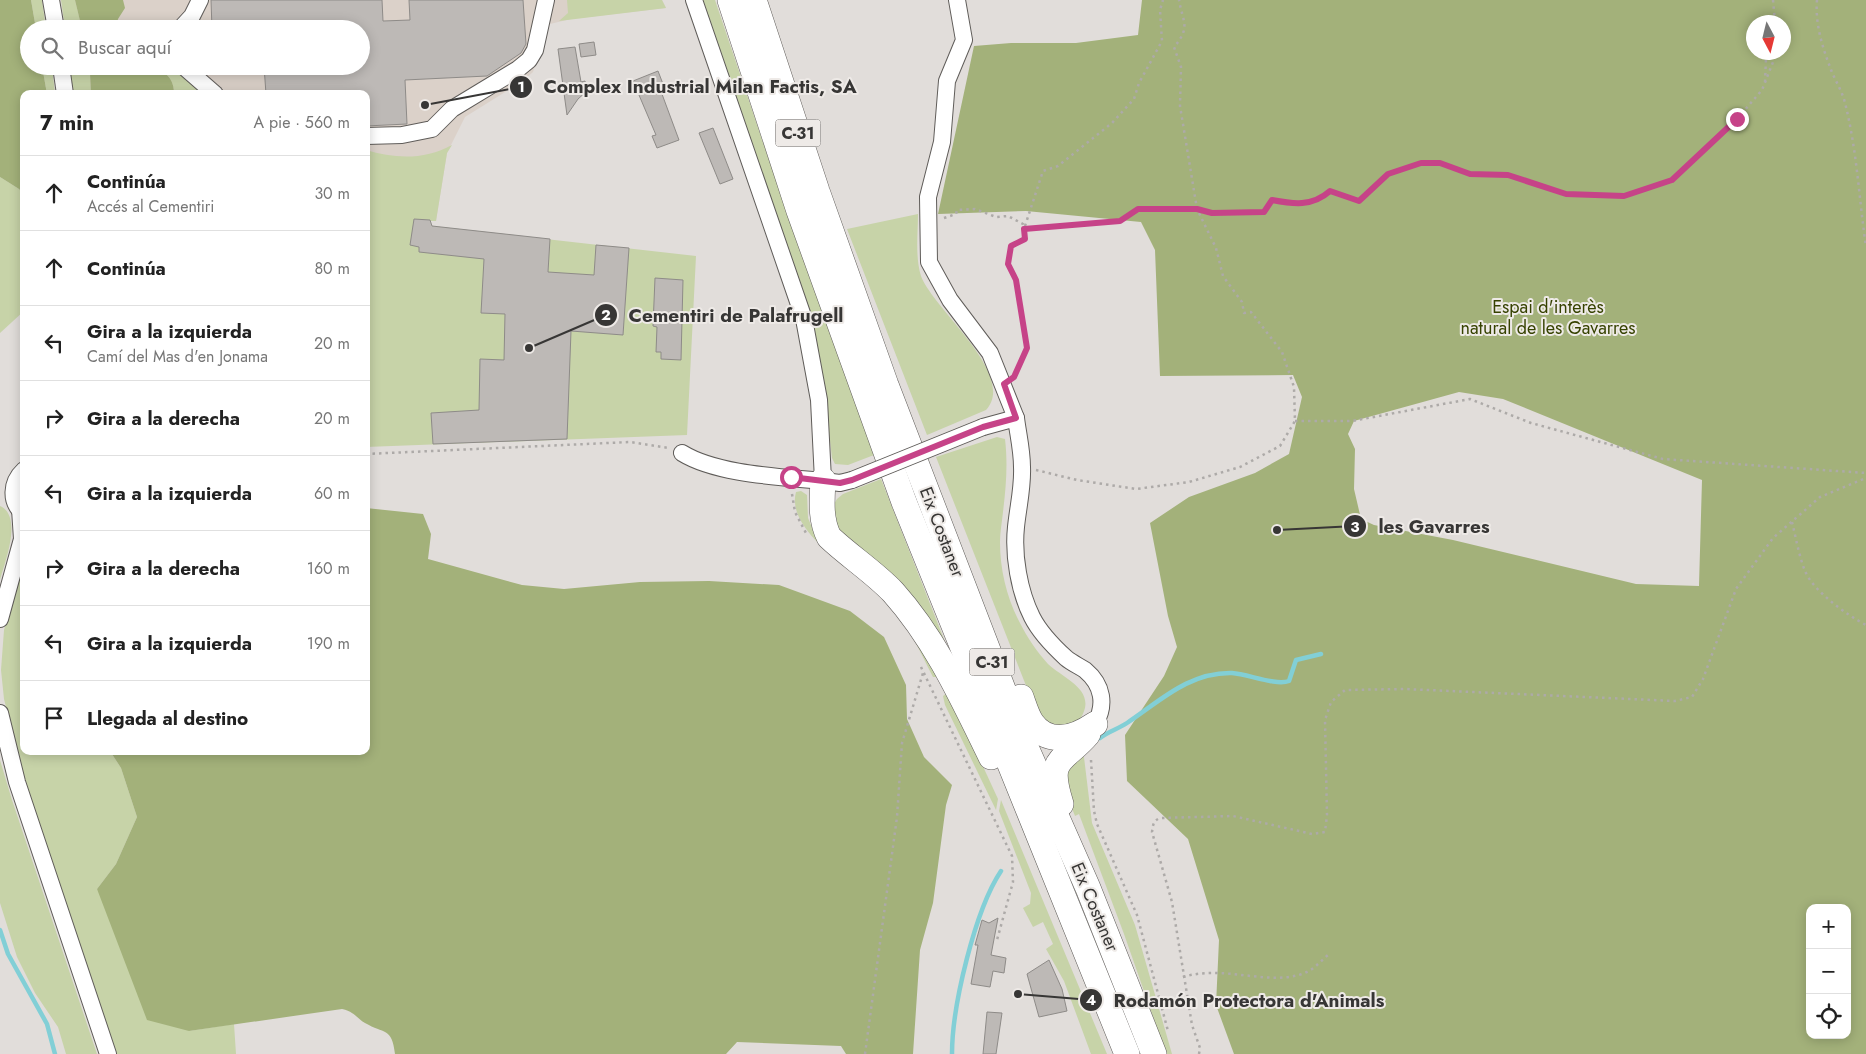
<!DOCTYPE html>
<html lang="es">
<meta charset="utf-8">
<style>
body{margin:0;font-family:Jost,sans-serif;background:#f2f2f2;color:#222}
.controls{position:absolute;right:15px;bottom:15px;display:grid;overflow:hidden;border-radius:10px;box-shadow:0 2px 12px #0003}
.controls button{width:45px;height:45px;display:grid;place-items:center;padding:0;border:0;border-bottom:1px solid #e0e0e0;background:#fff;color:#222;font:25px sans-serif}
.compass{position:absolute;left:1746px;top:15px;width:45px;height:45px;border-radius:50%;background:#fff;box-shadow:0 2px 12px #0003;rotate:173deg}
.stop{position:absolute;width:15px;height:15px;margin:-11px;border:4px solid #c64388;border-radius:50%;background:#fff}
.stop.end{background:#c64388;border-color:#fff;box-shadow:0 1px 5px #0008}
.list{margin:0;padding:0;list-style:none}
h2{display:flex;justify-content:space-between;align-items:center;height:65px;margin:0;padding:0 20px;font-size:21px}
h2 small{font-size:16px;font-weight:400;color:#767676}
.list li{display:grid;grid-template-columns:32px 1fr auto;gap:15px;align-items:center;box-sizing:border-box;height:75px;padding:0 20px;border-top:1px solid #e0e0e0}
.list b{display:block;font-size:19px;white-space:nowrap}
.list p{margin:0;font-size:16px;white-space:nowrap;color:#767676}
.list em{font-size:16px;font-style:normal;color:#767676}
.icon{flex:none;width:28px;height:28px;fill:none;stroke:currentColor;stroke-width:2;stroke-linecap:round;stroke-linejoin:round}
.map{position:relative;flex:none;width:1866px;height:1054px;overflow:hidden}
.search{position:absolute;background:#fff;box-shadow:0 2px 12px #0003;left:20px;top:20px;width:350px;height:55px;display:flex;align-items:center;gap:12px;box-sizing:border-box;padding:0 18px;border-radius:28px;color:#767676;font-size:19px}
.panel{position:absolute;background:#fff;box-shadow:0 2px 12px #0003;left:20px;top:90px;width:350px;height:665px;border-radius:10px}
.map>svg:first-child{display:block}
.built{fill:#dbd1c9}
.green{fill:#c7d3a8}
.forest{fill:#a3b17a;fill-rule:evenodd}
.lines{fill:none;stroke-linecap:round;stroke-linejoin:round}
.stream{stroke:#82cfd6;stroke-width:4.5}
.building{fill:#bdb9b6;stroke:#8e8b88}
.minor-casing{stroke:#5f5c59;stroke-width:18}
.highway-casing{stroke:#5f5c59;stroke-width:26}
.path{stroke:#adaaa8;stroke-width:2.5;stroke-dasharray:2.5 4;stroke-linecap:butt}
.minor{stroke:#fff;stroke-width:16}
.highway{stroke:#fff;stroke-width:25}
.minor-bridge-casing{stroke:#5f5c59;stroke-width:18;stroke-linecap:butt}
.minor-bridge{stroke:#fff;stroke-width:16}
.route{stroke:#c64388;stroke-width:6}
.labels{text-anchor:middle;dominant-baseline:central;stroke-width:4;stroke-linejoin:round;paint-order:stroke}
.shield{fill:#eeeae7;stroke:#6e6c6a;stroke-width:1}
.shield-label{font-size:16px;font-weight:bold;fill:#373635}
.park-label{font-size:18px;fill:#364200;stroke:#eeeae7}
.street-label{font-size:18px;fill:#373635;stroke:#eeeae7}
.leader{fill:none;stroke:#373635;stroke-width:2}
.callout-dot{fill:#373635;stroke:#eeeae7;stroke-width:2}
.mark-label{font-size:15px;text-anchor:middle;font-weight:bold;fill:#fff}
.callout-label{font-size:19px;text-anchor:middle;font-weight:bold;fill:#373635;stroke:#eeeae7;stroke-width:4;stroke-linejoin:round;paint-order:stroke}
</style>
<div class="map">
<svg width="1866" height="1054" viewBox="0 0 1866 1054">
<rect width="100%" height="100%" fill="#e1ddda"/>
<polygon class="built" points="72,0 662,0 666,8 571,19 550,24 547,28 533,72 523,81 465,117 447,153 436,221 366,213 366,94 85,94 84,66 361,66 361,29 78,29"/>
<g class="green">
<polygon points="31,0 42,0 46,29 36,29"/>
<polygon points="61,0 75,0 82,29 65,29"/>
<polygon points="567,0 662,0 666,8 559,21 568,13"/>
<polygon points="701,0 715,0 795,237 874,455 848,465 835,464 832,458 825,398"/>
<polygon points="42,66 52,66 55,94 47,94"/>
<polygon points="69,66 88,66 90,73 91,94 73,94"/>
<path d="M154,66H170L206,94H174C174,79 166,72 154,66Z"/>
<path d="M195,66H246V70C224,75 215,78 195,66Z"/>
<path d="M452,145L447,153L436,221H430L432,226L696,256L687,435L366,447V150C395,159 425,160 452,145Z"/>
<polygon points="0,177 19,189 24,195 24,311 0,333"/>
<path d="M918,214C918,233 915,257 921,276C933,309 1018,375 986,410L927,435L847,229Z"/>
<path d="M997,437L1005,439C1008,464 1006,487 1003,512C1002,522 1000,532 1000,542C1000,570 1007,599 1020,623C1027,637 1037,652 1048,664C1065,680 1101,691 1078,722L1052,728L1038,716L936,457Z"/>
<polygon points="881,479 947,647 841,536 831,509 837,499 843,494"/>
<path d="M801,491L807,495L808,518L816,537L901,615L937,677H933C921,654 910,628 893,607C870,579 784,535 796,492Z"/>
<path d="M0,506C23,516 5,562 0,580Z"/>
<polygon points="24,557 24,751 110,751 121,768 137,817 116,864 97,889 189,1031 234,1024 236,1054 117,1054 27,792 4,699 1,670 4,630"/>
<polygon points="946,694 969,736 998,799 996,810 945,705 943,696"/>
<polygon points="1083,749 1092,823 1135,925 1172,1054 1166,1054 1124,934 1079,814 1075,816 1066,793 1062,770"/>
<polygon points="0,760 12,800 97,1054 66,1054 58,1027 35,993 17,957 0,903"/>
<polygon points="1001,800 1107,1054 1091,1054 1064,981 1046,949 1053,944 1043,922 1033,927 1023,908 1030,904 1031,893 999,811"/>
</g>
<g class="forest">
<polygon points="0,0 31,0 36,29 29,29 29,66 42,66 47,94 24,94 24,195 19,189 0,177"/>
<polygon points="75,0 123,0 125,8 118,19 116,29 82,29"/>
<path d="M1142,0H1866V1054H1234L1216,1005L1219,940L1188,839L1127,781L1125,735L1164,676L1177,647L1168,616L1150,523L1189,497L1255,473L1289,454L1302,397L1293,375L1160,376L1155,250L1141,222L1026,211L938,214L974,46L1011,43H1076L1138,35ZM1754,22H1784V52H1754ZM1459,392L1503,399L1702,480L1699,586L1636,584L1453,540L1374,525L1361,519L1354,489L1355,449L1348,434L1354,421ZM1810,908H1847V1035H1810Z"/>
<path d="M88,66C114,66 175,55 174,94H91L90,73Z"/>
<path d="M366,508L423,514L431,534L428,559L522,585L564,589L640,582L709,581L779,585L850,611L884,637L906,685L907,719L924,757L952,785L946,805L933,903L920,950L913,1054H846L841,1046L737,1042L726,1054H395C392,1027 384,1034 365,1023C355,1017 355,1012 342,1009L189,1031L147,1020L97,889L116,864L137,817L121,768L110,751H366Z"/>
</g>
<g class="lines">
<g class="stream">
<path d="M1100,738C1109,731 1118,729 1127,723C1160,701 1189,672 1232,673C1248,674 1276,686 1289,681L1296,660L1321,654"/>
<polyline points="0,930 8,954 47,1024 55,1054"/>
<path d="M952,1054C952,1006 975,910 1001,871"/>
</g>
</g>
<g class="building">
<polygon points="211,0 382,0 383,21 410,20 409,0 523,0 526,44 521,53 487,76 405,80 407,124 366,126 366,94 266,94 264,66 361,66 361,29 212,29"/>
<polygon points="594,42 596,55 581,57 579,44"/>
<polygon points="575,47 581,82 585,81 587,91 578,99 567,115 558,49"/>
<polygon points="658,71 663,84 659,86 679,140 657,148 652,136 656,135 633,81"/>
<polygon points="713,128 733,179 720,184 699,133"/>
<polygon points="414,219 430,220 432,226 550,239 548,272 594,275 596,245 629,248 623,335 571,331 567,439 433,444 431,413 479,410 480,359 504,360 505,314 481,313 484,259 419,252 419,247 410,245"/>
<polygon points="655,278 683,280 681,360 661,359 661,352 656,352 657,327 653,326"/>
<polygon points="998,918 991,955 1006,958 1004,973 993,971 990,987 971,984 978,945 975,945 982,920 989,923"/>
<polygon points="1049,960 1062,989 1067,1011 1039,1017 1027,974"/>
<polygon points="987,1012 1002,1013 996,1054 983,1054"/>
</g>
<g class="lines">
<defs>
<g id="minor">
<polyline points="51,0 56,29"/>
<polyline points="694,0 804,319 819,400 823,480"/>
<polyline points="957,0 964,40 947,81 942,142 928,197 929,262 950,300 990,353 1016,418"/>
<polyline points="180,29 192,16 200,0"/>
<polyline points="61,66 65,94"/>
<polyline points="183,66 215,94"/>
<polyline points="366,136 402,135 432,129 452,109 518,69 529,60 535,50 546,0"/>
<path d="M983,427L1016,418C1018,434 1022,450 1022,467C1023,487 1018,507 1016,527C1013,555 1019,591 1032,617C1039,631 1054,647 1066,658C1072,663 1079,666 1085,670C1103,685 1106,705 1095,724"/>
<path d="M682,453C721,477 795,477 840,483L852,480"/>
<path d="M24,470C11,482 9,502 24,514"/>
<polyline points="0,619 22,539 20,509"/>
<polyline points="0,713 17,782 108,1054"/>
</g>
<g id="highway">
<polyline points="730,0 799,211 904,502 1127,1054"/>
<polyline points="754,0 817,191 886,385 1021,736 1088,888 1154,1054"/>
<path d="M823,480C822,500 820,519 829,537C849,556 874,572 893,592C936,640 963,700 991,757"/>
<path d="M1021,697C1024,705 1027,716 1032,723C1049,747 1076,737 1095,724"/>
<path d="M1061,804C1046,756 1062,764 1088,734"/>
</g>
</defs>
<use href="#minor" class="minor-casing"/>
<use href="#highway" class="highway-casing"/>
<g class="path">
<polyline points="1773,0 1775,22"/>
<path d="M1817,0C1815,23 1822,46 1830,67C1834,79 1842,90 1845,103C1857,150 1859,199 1866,247"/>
<polyline points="1765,82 1766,58 1770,52"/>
<path d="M944,218L956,214L957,210L975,209L996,217L1008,216L1023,224L1024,229H1034L1120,221L1138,209H1197L1213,213L1264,212L1272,201C1294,204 1312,207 1330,191L1359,201L1388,174L1421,163H1440L1470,175H1508L1566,194L1624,196L1672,180L1737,119L1762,90L1777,52"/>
<polyline points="1015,374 1027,348 1016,280 1008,264 1011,246 1025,239 1024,229 1043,171 1058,166 1112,123 1134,99 1139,83 1162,41 1160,10 1163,0"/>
<polyline points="1295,421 1352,421 1470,399 1531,423 1663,459 1866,473"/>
<polyline points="366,454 630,442 669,448"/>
<path d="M1036,470L1077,480L1136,489L1189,482L1240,467L1280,446L1295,421L1294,387L1282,352L1251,312L1244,313L1242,302L1223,276L1216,248L1197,209L1180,106L1181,67L1174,47C1191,27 1183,23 1179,0"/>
<polyline points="792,494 795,512 807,535"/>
<path d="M1792,522C1796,538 1799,556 1805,571C1813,591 1847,615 1866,625"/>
<polyline points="921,667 1012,856 1013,882 997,940"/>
<polyline points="1091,760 1094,811 1097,824 1137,915 1168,1031"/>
<path d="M1183,977C1226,964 1271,988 1307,972C1315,968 1321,961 1328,955"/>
<polyline points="865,1054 897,817 902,743 923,673"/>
<path d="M1199,1054L1200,1048L1192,1025L1172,902L1152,832C1153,825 1153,821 1160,818L1233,816L1312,834L1325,832L1327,815L1325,720L1331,702L1345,690L1405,689L1675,701L1692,697L1703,679L1736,589L1773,538L1820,497L1866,478"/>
</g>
<use href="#minor" class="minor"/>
<use href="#highway" class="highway"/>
<defs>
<polyline id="minor-bridge" points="852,480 983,427"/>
</defs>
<use href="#minor-bridge" class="minor-bridge-casing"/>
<use href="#minor-bridge" class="minor-bridge"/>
</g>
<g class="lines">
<path class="route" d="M791,477L840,483L852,480L983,427L1016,418L1004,384L1014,377L1027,348L1016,280L1008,264L1011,246L1025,239L1024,229L1120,221L1138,209H1197L1212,213L1264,212L1272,200C1293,204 1312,207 1330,191L1359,201L1388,174L1421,163H1440L1470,174L1508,175L1566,194L1624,196L1672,180L1737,119"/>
</g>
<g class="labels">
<g class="shield">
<rect x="775.5" y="119.5" width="45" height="27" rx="4"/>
<rect x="969.5" y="648.5" width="45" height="27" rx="4"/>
</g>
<g class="shield-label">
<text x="798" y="133">C-31</text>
<text x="992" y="662">C-31</text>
</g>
<g class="park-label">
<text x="1548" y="307">Espai d'interès<tspan x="1548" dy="21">natural de les Gavarres</tspan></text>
</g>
<g class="street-label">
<text transform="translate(942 532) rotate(69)">Eix Costaner</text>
<text transform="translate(1095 907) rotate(67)">Eix Costaner</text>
</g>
</g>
<path class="leader" d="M425 105L521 87M529 348L606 315M1277 530L1355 526M1018 994L1091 1000"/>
<g class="callout-dot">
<circle cx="425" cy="105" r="5"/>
<circle cx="529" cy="348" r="5"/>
<circle cx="1277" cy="530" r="5"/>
<circle cx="1018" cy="994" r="5"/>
<circle cx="521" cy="87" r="12"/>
<circle cx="606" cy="315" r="12"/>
<circle cx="1355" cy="526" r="12"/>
<circle cx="1091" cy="1000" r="12"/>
</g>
<g class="mark-label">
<text x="521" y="92">1</text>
<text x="606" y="320">2</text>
<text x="1355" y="532">3</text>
<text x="1091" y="1005">4</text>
</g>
<g class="callout-label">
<text x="700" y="93">Complex Industrial Milan Factis, SA</text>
<text x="736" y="322">Cementiri de Palafrugell</text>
<text x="1434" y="533">les Gavarres</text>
<text x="1249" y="1007">Rodamón Protectora d'Animals</text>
</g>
</svg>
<div class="controls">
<button>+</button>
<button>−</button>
<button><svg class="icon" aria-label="locate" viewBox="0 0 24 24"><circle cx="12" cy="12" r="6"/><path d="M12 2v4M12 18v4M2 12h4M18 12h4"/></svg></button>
</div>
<svg class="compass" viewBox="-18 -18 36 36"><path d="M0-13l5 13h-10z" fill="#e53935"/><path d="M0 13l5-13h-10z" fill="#767676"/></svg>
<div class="stop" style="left:791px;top:477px"></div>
<div class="stop end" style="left:1737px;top:119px"></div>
<div class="search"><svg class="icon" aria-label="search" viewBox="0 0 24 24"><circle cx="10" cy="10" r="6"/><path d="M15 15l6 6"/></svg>Buscar aquí</div>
<section class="panel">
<h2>7 min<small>A pie · 560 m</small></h2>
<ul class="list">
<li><svg class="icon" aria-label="ahead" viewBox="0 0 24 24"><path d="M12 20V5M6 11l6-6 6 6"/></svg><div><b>Continúa</b><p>Accés al Cementiri</p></div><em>30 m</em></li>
<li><svg class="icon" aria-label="ahead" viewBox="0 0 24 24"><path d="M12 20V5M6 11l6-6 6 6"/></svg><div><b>Continúa</b></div><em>80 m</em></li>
<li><svg class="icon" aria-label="left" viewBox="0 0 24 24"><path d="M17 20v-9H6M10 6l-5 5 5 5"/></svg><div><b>Gira a la izquierda</b><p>Camí del Mas d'en Jonama</p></div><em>20 m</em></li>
<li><svg class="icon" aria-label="right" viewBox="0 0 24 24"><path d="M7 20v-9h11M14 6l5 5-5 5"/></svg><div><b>Gira a la derecha</b></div><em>20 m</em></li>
<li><svg class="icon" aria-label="left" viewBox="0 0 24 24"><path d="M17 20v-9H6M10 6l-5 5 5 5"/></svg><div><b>Gira a la izquierda</b></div><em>60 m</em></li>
<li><svg class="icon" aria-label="right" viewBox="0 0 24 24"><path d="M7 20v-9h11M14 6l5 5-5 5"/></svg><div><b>Gira a la derecha</b></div><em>160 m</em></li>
<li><svg class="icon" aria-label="left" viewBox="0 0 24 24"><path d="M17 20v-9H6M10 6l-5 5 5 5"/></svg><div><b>Gira a la izquierda</b></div><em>190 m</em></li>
<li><svg class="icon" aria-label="arrive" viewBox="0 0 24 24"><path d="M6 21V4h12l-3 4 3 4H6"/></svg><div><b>Llegada al destino</b></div></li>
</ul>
</section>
</div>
